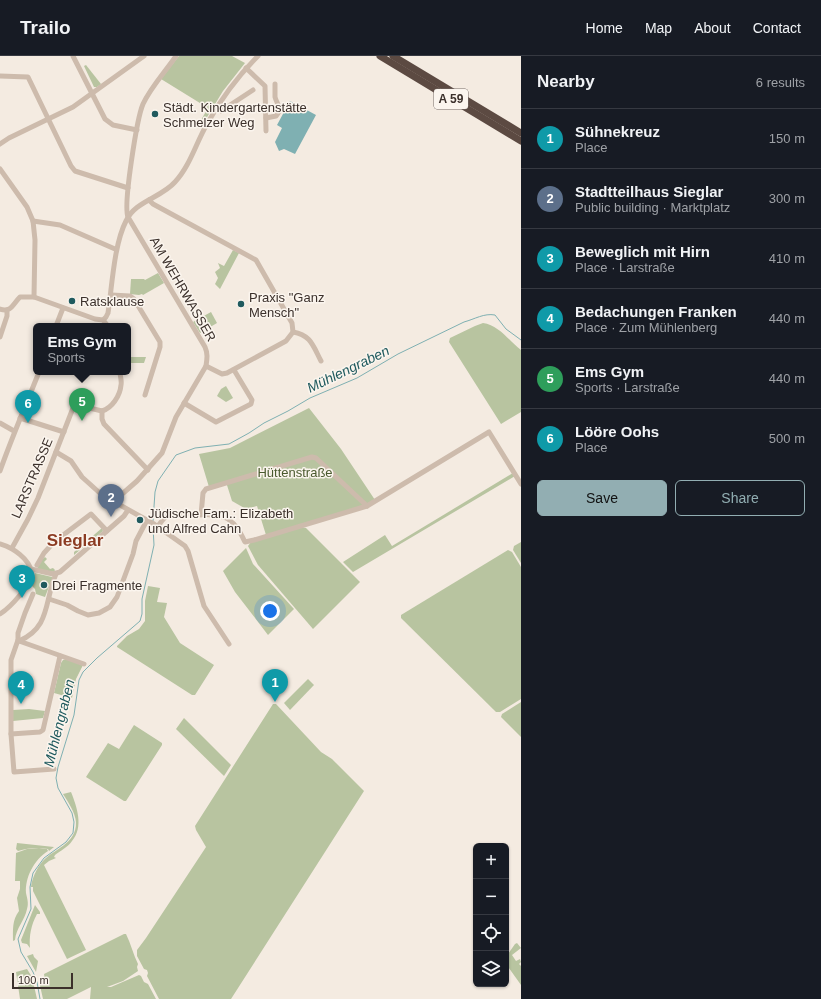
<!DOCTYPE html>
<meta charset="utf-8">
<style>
body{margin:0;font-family:Helvetica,sans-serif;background:#242831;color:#f1f3f6}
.controls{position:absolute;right:12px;bottom:12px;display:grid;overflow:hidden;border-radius:6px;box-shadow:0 1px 3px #0004}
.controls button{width:36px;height:36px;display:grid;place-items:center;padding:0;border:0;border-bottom:1px solid #363941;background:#171b24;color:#f1f3f6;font:20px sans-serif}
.scale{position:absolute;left:12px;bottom:10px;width:61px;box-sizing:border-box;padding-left:4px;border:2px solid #3b302b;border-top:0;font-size:11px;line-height:14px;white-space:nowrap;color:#3b302b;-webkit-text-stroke:3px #fbf5ee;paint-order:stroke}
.you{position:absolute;left:270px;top:555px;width:14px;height:14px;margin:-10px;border:3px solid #fff;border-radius:50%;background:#1a73e8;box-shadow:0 0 0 6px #1a73e833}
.badge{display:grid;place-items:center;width:26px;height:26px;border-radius:50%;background:#92aeb2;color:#fff;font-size:13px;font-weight:700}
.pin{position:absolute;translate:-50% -33px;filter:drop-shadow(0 1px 2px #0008)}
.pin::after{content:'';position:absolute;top:21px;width:14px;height:12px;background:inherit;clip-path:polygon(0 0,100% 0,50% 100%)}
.popup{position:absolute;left:33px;top:267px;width:98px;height:52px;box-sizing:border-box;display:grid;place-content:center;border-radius:6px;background:#171b24;filter:drop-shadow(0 1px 3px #0005);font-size:13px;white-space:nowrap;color:#9ea1a6}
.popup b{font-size:15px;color:#f1f3f6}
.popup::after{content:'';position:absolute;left:50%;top:100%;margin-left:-8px;border:8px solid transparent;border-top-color:#171b24}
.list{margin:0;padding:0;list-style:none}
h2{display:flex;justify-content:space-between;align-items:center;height:52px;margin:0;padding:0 16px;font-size:17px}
h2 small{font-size:13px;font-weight:400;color:#9ea1a6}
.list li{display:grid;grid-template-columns:26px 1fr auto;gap:12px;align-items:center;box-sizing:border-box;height:60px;padding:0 16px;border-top:1px solid #363941}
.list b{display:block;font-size:15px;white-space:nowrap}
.list p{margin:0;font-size:13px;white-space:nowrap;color:#9ea1a6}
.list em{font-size:13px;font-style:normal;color:#9ea1a6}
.actions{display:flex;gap:8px;padding:12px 16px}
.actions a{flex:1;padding:9px 0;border:1px solid #92aeb2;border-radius:6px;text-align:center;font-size:14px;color:#92aeb2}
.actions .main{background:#92aeb2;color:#111}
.icon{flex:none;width:22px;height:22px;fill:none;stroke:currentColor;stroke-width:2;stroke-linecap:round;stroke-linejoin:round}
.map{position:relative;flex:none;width:521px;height:943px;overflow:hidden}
header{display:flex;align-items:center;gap:24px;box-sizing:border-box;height:56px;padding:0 20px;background:#171b24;border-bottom:1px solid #363941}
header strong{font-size:19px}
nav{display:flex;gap:22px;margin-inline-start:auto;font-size:14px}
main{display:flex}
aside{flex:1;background:#171b24}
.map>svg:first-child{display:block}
.green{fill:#b8c4a0}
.water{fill:#7fb0b2}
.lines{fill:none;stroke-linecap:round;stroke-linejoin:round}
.stream{stroke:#7fb0b2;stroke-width:1}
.minor{stroke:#cdbbac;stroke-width:5}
.highway{stroke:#5c4a42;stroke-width:7}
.poi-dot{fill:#1f5a5e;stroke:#fbf5ee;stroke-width:1.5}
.labels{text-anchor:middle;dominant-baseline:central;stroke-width:3;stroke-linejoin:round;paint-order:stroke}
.shield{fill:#fbf5ee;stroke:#756b66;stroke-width:1}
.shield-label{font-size:12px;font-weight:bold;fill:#3b302b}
.poi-label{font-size:13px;fill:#3b302b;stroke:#fbf5ee;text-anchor:start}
.street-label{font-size:13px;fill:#3b302b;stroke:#fbf5ee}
.park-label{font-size:13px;fill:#4a5a2e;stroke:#fbf5ee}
.water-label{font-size:14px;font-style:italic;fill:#1f5a5e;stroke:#fbf5ee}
.district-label{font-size:17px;font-weight:bold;fill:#8c3b22;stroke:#fbf5ee}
</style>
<header>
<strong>Trailo</strong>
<nav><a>Home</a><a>Map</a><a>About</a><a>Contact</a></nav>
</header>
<main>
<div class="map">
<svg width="521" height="943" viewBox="0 0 521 943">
<rect width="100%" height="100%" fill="#f4ebe1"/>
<g class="green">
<polygon points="179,0 232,0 245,7 223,35 204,66 201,64 208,52 161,23"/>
<polygon points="86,9 101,28 97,31 94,31 84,10"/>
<polygon points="233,194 239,197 220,233 215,228 218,222 215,216 220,212 218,207 224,210"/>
<polygon points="158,217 164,227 143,239 142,238 139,239 130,238 131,223 144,223 145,224"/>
<polygon points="211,256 217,267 200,277 193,266"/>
<path d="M483,267C499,269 509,285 521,294V356L501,368L449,286L450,282L475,270Z"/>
<polygon points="128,301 146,301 144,307 128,307"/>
<polygon points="226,330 233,342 226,346 217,340 221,333"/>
<polygon points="309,352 341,393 375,444 360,451 266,479 257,450 246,453 232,445 226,426 209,431 199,398 230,392"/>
<polygon points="513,417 515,420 353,516 343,506 385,479 392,490"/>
<polygon points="301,471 306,472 360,526 313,573 258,509 248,490 251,486"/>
<polygon points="102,472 103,475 74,499 74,496"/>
<polygon points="521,486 521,507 513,494 514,490"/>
<polygon points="246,492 253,508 294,553 268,579 235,536 223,515"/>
<polygon points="508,494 512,496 521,511 521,643 500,656 496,656 401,562 401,559"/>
<polygon points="45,501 47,503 44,506 50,513 53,512 55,514 54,516 37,513 40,505"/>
<polygon points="35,517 52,521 52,523 45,541 36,538 35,533 32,530"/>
<polygon points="148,530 160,532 157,546 167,547 164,561 180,587 214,609 195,639 192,639 117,591 117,590 127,580 139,573 145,565 145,545"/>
<polygon points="66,603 83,609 76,623 72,642 54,637 61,607 63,604"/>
<polygon points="308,623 314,629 290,654 284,647"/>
<polygon points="521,646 521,681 501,661 502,658"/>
<polygon points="273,648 276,648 321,696 332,703 364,735 231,943 159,943 147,920 148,917 147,914 144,913 137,900 137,894 146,882 206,791 196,774 195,770"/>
<polygon points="29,653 45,655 43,662 13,665 13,654"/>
<polygon points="184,662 231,709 224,720 176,673"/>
<polygon points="134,669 162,687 162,689 126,745 124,745 86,721 108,687 119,693"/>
<path d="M71,736C77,751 84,771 72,785C68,791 60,795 55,799L54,801L56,802L49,805L44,809L86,894L67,903L33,835V831H31C32,823 36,813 42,806C53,793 77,788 76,766C75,756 68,746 63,738Z"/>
<path d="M17,787L54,791L49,795L48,793C37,791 28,792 18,795L16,793Z"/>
<path d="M39,792L47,793L48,795C34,804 25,821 26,837C27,842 29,847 27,853C25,864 16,872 15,884L13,885C13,874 12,864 19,855L17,842L20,833V825H15L16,797L27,793Z"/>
<path d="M35,849L40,856V858H37C31,869 29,880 30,892L27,888L22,887L21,884Z"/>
<path d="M124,878H126C131,888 133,898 138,908L137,911L138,915L123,925L107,931H111L139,919L141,920L144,926L148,928L156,943H90L91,931L67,943H43L39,925L45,924L44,918Z"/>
<polygon points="517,887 521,892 512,899 516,905 520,903 521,906 519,908 521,910 521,929 506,908 506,901 515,888"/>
<polygon points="33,898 34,901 38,905 36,916 27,900"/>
<polygon points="27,913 32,921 37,943 20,943 16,916"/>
</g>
<polygon class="water" points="290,45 316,59 295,98 284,93 279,95 275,86 282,72 277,69"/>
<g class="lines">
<g class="stream">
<path d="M153,465L155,436L158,425L176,399L195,392L229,388L249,377L264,367L288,355L310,342L357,322L398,298L464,266C475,263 484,257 495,259L506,273L521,284"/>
<polyline points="40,943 37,926 33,916 21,896 18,883 31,853 30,831 33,817 44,802 66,786 73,777 74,766 72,757 58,732 56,722 58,711 74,659 79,624 83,616 97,602 140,565 142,558 142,543 154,489 153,471"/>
</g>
<g class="minor">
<polyline points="73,0 105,63 113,69 137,74"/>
<polyline points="246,12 265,30 266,75"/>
<polyline points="0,20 28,21 71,110 75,115 128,132"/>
<polyline points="216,53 221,55 253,34"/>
<path d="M266,62L276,60C283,52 277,49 275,41C275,37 275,32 275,28"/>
<polyline points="0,88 9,82 73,51 144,0"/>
<polyline points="0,113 27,151 33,165 35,184 34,241"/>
<polyline points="149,144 153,148 256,204 292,267 293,276 286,285 227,317 222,318 206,310"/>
<polyline points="33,165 60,169 115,193"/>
<polyline points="111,239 130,240 134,243 160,286 160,291 145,339"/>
<path d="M0,253C11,257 13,248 20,241H34L95,263L103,264L108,270"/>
<path d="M103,264L106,261L108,257C112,231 114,188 126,165C135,145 161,142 175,126C190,110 196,87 207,68C221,43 238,20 258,0"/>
<polyline points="56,270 63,252"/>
<path d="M293,276C311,279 313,290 321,305"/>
<polyline points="0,281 7,260 7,254"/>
<polyline points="184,347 216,366 251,348 252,344 234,314"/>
<polyline points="102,355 102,363 104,368 148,414"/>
<polyline points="20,362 64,376"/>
<polyline points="0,367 14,375"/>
<polyline points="56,396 71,405 82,421 102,439 154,468 185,490 188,495 204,550 229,588"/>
<path d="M0,415C12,381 26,349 39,316"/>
<path d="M113,446L137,425L162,397L176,361L206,310C207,303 208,298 205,291L128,161C123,149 137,62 143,48C151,31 165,16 176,0"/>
<polyline points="201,459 203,437 206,433 312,401 316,402 367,450"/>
<path d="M158,470C161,466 164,461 169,459C178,456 220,458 228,463C237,469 241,478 245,486L254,484L367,450L489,376L521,428"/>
<path d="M0,488C13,492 29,502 32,517C30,530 11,551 0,558"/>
<path d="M12,492L28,463L38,442L73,352L77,349L102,355C112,352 120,340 121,329C122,325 120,320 120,316"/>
<polyline points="37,509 44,497 54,486 91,458 107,475"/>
<polyline points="31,513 53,518 60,516 124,460 128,454"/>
<polyline points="33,538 25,557 18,577 18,584 11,604 11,678 14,716 54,713"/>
<polyline points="49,543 67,549 78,555 88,559 99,557 110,551 117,541 133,498 136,485 147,464"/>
<path d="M18,584L19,585C51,571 44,545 56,518"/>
<polyline points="19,585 84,608"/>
<polyline points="11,678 40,676 43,674 60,600"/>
</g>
<g class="highway">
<polyline points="380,0 521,85"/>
<polyline points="393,0 521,77"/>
</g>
</g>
<g class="poi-dot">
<circle cx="155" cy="58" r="4"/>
<circle cx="72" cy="245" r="4"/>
<circle cx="241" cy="248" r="4"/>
<circle cx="140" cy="464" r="4"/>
<circle cx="44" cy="529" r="4"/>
</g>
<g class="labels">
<rect class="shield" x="434" y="33" width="34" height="20" rx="3"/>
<g class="shield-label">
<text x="451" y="43">A 59</text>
</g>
<g class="poi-label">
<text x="163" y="51">Städt. Kindergartenstätte<tspan x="163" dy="15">Schmelzer Weg</tspan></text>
<text x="249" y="241">Praxis "Ganz<tspan x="249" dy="15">Mensch"</tspan></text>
<text x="80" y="245">Ratsklause</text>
<text x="148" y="457">Jüdische Fam.: Elizabeth<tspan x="148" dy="15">und Alfred Cahn</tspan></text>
<text x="52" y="529">Drei Fragmente</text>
</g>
<g class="street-label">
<text transform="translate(183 233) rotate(60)">AM WEHRWASSER</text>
<text transform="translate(32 422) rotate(-67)">LARSTRASSE</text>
</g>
<g class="park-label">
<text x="295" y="416">Hüttenstraße</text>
</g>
<g class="water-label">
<text transform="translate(348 313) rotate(-26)">Mühlengraben</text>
<text transform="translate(59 667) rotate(-76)">Mühlengraben</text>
</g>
<g class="district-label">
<text x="75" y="484">Sieglar</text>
</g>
</g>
</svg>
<div class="controls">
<button>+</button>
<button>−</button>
<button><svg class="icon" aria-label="locate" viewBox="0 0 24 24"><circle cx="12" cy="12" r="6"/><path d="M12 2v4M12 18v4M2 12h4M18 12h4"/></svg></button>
<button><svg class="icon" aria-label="layers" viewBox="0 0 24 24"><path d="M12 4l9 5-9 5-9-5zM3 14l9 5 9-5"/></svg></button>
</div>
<div class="scale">100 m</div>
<div class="you"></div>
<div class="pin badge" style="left:275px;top:646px;background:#0f9aa8">1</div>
<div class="pin badge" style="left:111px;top:461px;background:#5c6f8a">2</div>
<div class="pin badge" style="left:22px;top:542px;background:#0f9aa8">3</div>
<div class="pin badge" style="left:21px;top:648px;background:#0f9aa8">4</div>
<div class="pin badge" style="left:82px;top:365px;background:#2e9e5b">5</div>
<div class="popup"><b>Ems Gym</b>Sports</div>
<div class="pin badge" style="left:28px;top:367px;background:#0f9aa8">6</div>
</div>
<aside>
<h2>Nearby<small>6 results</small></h2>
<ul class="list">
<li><span class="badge" style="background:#0f9aa8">1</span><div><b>Sühnekreuz</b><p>Place</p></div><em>150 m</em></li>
<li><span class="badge" style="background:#5c6f8a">2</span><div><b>Stadtteilhaus Sieglar</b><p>Public building · Marktplatz</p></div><em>300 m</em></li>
<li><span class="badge" style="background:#0f9aa8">3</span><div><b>Beweglich mit Hirn</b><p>Place · Larstraße</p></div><em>410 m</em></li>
<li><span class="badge" style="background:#0f9aa8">4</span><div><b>Bedachungen Franken</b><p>Place · Zum Mühlenberg</p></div><em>440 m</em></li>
<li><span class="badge" style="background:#2e9e5b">5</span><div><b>Ems Gym</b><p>Sports · Larstraße</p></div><em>440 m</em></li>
<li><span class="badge" style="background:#0f9aa8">6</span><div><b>Lööre Oohs</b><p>Place</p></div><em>500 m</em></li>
</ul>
<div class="actions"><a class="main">Save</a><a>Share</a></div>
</aside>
</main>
